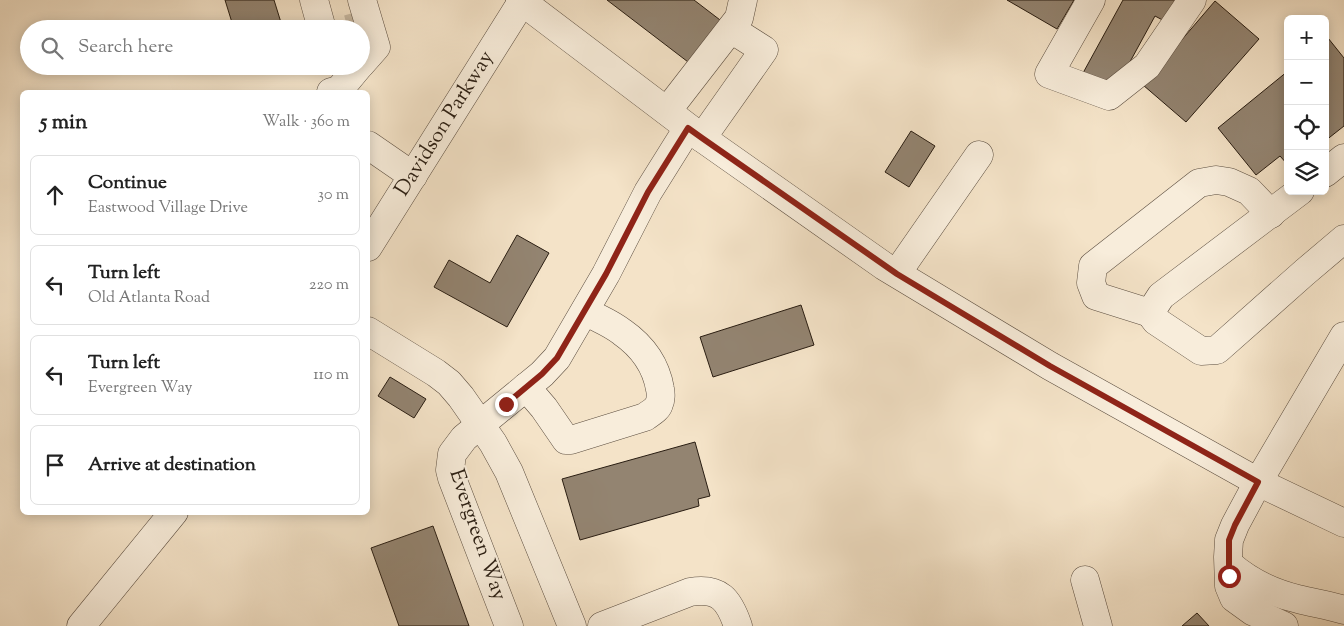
<!DOCTYPE html>
<meta charset="utf-8">
<style>
body{margin:0;font-family:"Sorts Mill Goudy",serif;background:#f6f6f6;color:#222}
.controls{position:absolute;right:15px;top:15px;display:grid;overflow:hidden;border-radius:8px;box-shadow:0 2px 12px #0003}
.controls button{width:45px;height:45px;display:grid;place-items:center;padding:0;border:0;border-bottom:1px solid #e0e0e0;background:#fff;color:#222;font:25px sans-serif}
.stop{position:absolute;width:15px;height:15px;margin:-11px;border:4px solid #8f2418;border-radius:50%;background:#fff}
.stop.end{background:#8f2418;border-color:#fff;box-shadow:0 1px 5px #0008}
.list{margin:0;padding:0;list-style:none}
h2{display:flex;justify-content:space-between;align-items:center;height:65px;margin:0;padding:0 20px;font-size:21px}
h2 small{font-size:16px;font-weight:400;color:#767676}
.list li{display:grid;grid-template-columns:32px 1fr auto;gap:15px;align-items:center;box-sizing:border-box;height:80px;margin:0 10px 10px;padding:0 10px;border:1px solid #e0e0e0;border-radius:8px}
.list b{display:block;font-size:19px;white-space:nowrap}
.list p{margin:0;font-size:16px;white-space:nowrap;color:#767676}
.list em{font-size:16px;font-style:normal;color:#767676}
.icon{flex:none;width:28px;height:28px;fill:none;stroke:currentColor;stroke-width:2;stroke-linecap:round;stroke-linejoin:round}
.map{position:relative;flex:none;width:1344px;height:626px;overflow:hidden}
.search{position:absolute;background:#fff;box-shadow:0 2px 12px #0003;left:20px;top:20px;width:350px;height:55px;display:flex;align-items:center;gap:12px;box-sizing:border-box;padding:0 18px;border-radius:28px;color:#767676;font-size:19px}
.panel{position:absolute;background:#fff;box-shadow:0 2px 12px #0003;left:20px;top:90px;width:350px;height:425px;border-radius:8px}
.map>svg:first-child{display:block}
.building{fill:#938471;stroke:#291d12}
.lines{fill:none;stroke-linecap:round;stroke-linejoin:round}
.minor-tunnel{stroke:#cbbba4;stroke-width:28;stroke-dasharray:28 14;stroke-linecap:butt}
.minor-casing{stroke:#5c4e40;stroke-width:29}
.minor{stroke:#f8eddb;stroke-width:28}
.route{stroke:#8f2418;stroke-width:6}
.labels{text-anchor:middle;dominant-baseline:central;stroke-width:4.5;stroke-linejoin:round;paint-order:stroke}
.street-label{font-size:21px;fill:#291d12;stroke:#f8eddb}
</style>
<div class="map">
<svg width="1344" height="626" viewBox="0 0 1344 626">
<rect width="100%" height="100%" fill="#f4e3c8"/>
<filter id="stains"><feTurbulence type="fractalNoise" baseFrequency=".004" numOctaves="4"/><feColorMatrix values="0 0 0 0 .2 0 0 0 0 .09 0 0 0 0 .02 0 0 0 .5 -.17"/></filter>
<radialGradient id="worn" r=".72"><stop offset=".6" stop-color="#630" stop-opacity="0"/><stop offset="1" stop-color="#630" stop-opacity=".3"/></radialGradient>
<g class="building">
<polygon points="225,0 274,0 283,29 234,29"/>
<polygon points="607,0 694,0 724,23 692,65"/>
<polygon points="1007,0 1074,0 1057,29"/>
<polygon points="1123,0 1186,0 1172,25 1155,16 1114,91 1083,73"/>
<polygon points="1215,1 1259,39 1186,122 1143,85"/>
<polygon points="1328,38 1344,58 1344,126 1325,141 1325,41"/>
<polygon points="245,66 274,66 247,74"/>
<polygon points="1288,71 1288,165 1280,156 1256,175 1218,128"/>
<polygon points="911,131 935,146 909,187 885,172"/>
<polygon points="517,235 549,253 507,327 434,287 449,260 490,283"/>
<polygon points="801,305 814,345 713,377 700,337"/>
<polygon points="390,377 426,399 414,418 378,396"/>
<polygon points="695,442 710,496 698,499 699,506 580,540 562,479"/>
<polygon points="433,526 469,626 399,626 371,548"/>
<polygon points="1197,613 1209,626 1182,626"/>
</g>
<g class="lines">
<polyline class="minor-tunnel" points="348,29 355,27"/>
<defs>
<g id="minor">
<polyline points="314,0 322,29"/>
<polyline points="520,0 702,138 884,266 1050,366 1258,482 1344,523"/>
<polyline points="1091,0 1049,74 1109,96 1147,66 1192,0"/>
<polyline points="361,64 376,47 362,0"/>
<polyline points="331,92 339,90 359,66"/>
<polyline points="667,111 739,18 743,0"/>
<polyline points="702,138 764,50 731,29"/>
<polyline points="368,145 413,176"/>
<polyline points="1325,173 1344,158"/>
<polyline points="1300,191 1161,296 1150,313 1156,321 1201,351 1217,350 1305,272 1344,239"/>
<polyline points="368,247 523,0"/>
<polyline points="897,273 979,155"/>
<polyline points="1150,313 1096,296 1091,283 1093,266 1199,183 1216,180 1229,182 1249,191 1271,214"/>
<polyline points="368,331 436,373 449,383 461,397 493,443 509,472 572,626"/>
<path d="M526,387L544,408L566,440H571L645,417C650,413 657,410 659,404C661,400 661,393 660,389C656,365 642,346 622,332C611,323 597,318 585,311"/>
<path d="M1229,564C1248,581 1273,593 1298,599C1313,603 1329,605 1344,610"/>
<polyline points="1085,580 1098,626"/>
<polyline points="81,626 174,512"/>
<polyline points="509,626 452,478 450,470 452,454 464,438 542,374 557,358 606,274 648,192 688,128"/>
<path d="M602,626L690,592C720,587 729,600 738,626"/>
<polyline points="1284,626 1252,611 1234,598 1229,586 1228,557 1229,540 1235,525 1258,482 1344,336"/>
</g>
</defs>
<use href="#minor" class="minor-casing"/>
<use href="#minor" class="minor"/>
</g>
<g class="lines">
<polyline class="route" points="506,404 542,374 557,358 606,274 648,192 688,128 702,138 897,274 1050,366 1258,482 1235,525 1229,540 1229,576"/>
</g>
<g class="labels">
<g class="street-label">
<text transform="translate(445 124) rotate(-58)">Davidson Parkway</text>
<text transform="translate(477 535) rotate(71)">Evergreen Way</text>
</g>
</g>
<rect width="100%" height="100%" filter="url(#stains)"/>
<rect width="100%" height="100%" fill="url(#worn)"/>
</svg>
<div class="controls">
<button>+</button>
<button>−</button>
<button><svg class="icon" aria-label="locate" viewBox="0 0 24 24"><circle cx="12" cy="12" r="6"/><path d="M12 2v4M12 18v4M2 12h4M18 12h4"/></svg></button>
<button><svg class="icon" aria-label="layers" viewBox="0 0 24 24"><path d="M12 4l9 5-9 5-9-5zM3 14l9 5 9-5"/></svg></button>
</div>
<div class="stop" style="left:1229px;top:576px"></div>
<div class="stop end" style="left:506px;top:404px"></div>
<div class="search"><svg class="icon" aria-label="search" viewBox="0 0 24 24"><circle cx="10" cy="10" r="6"/><path d="M15 15l6 6"/></svg>Search here</div>
<section class="panel">
<h2>5 min<small>Walk · 360 m</small></h2>
<ul class="list">
<li><svg class="icon" aria-label="ahead" viewBox="0 0 24 24"><path d="M12 20V5M6 11l6-6 6 6"/></svg><div><b>Continue</b><p>Eastwood Village Drive</p></div><em>30 m</em></li>
<li><svg class="icon" aria-label="left" viewBox="0 0 24 24"><path d="M17 20v-9H6M10 6l-5 5 5 5"/></svg><div><b>Turn left</b><p>Old Atlanta Road</p></div><em>220 m</em></li>
<li><svg class="icon" aria-label="left" viewBox="0 0 24 24"><path d="M17 20v-9H6M10 6l-5 5 5 5"/></svg><div><b>Turn left</b><p>Evergreen Way</p></div><em>110 m</em></li>
<li><svg class="icon" aria-label="arrive" viewBox="0 0 24 24"><path d="M6 21V4h12l-3 4 3 4H6"/></svg><div><b>Arrive at destination</b></div></li>
</ul>
</section>
</div>
